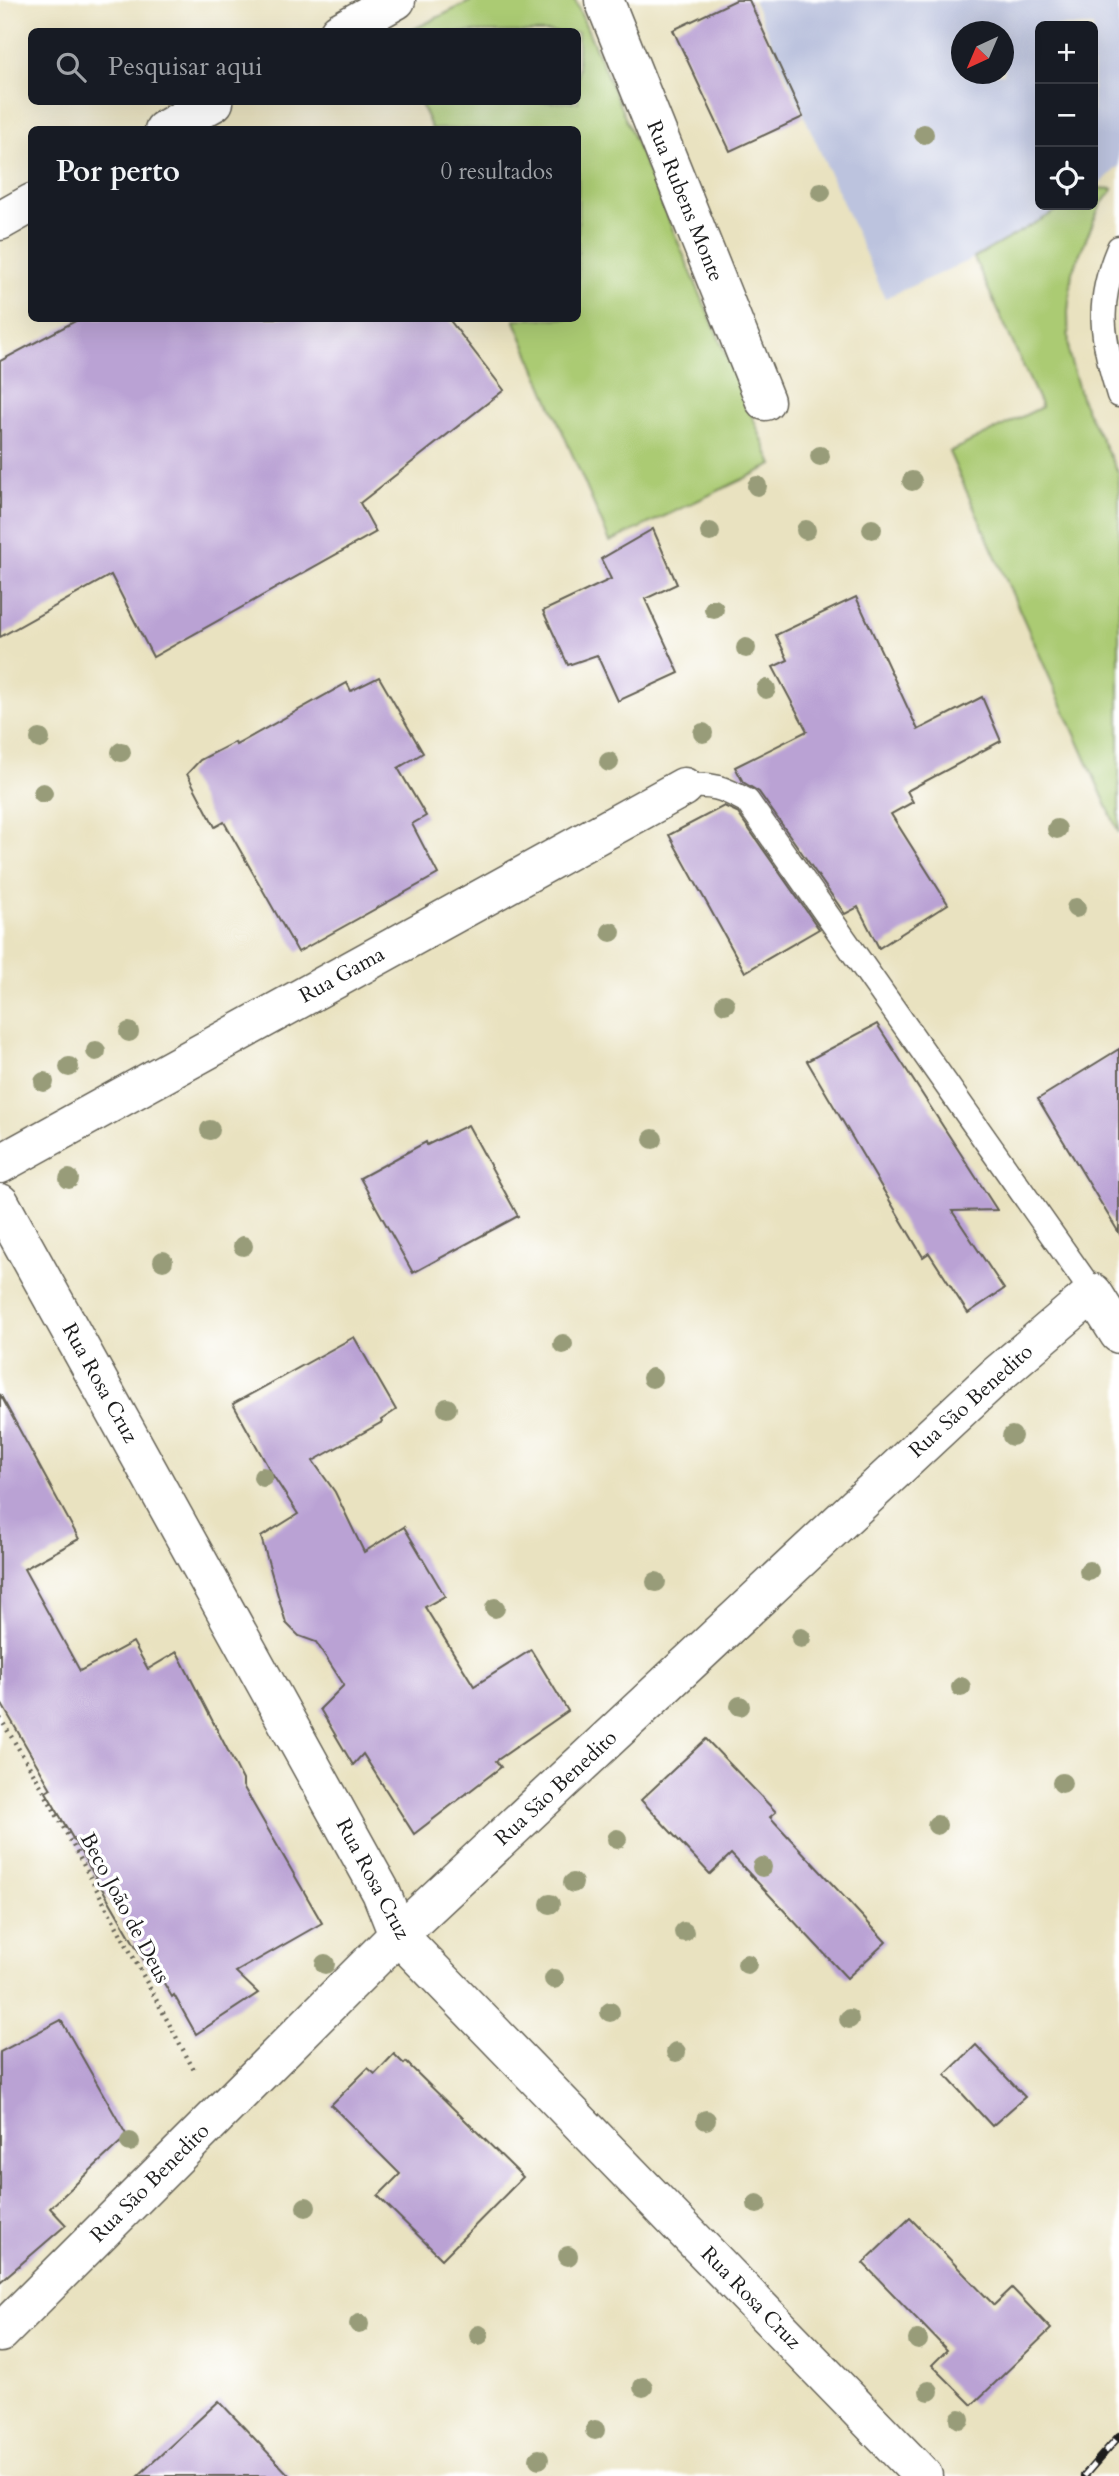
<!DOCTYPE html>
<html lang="pt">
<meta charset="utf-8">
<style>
body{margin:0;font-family:Cardo,serif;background:#242831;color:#f1f3f6}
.controls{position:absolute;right:21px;top:21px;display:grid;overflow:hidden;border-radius:10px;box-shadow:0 7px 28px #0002}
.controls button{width:63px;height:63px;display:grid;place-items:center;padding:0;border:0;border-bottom:2px solid #363941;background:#171b24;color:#f1f3f6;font:35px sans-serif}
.compass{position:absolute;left:951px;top:21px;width:63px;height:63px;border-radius:50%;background:#171b24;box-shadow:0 7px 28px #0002;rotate:224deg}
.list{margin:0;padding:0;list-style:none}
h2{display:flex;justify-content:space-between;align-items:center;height:91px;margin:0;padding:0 28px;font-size:30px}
h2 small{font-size:23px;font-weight:400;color:#9ea1a6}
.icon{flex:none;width:38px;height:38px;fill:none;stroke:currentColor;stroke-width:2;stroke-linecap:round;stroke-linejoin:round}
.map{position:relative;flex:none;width:1119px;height:2476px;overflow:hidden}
.search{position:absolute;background:#171b24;box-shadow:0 7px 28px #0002;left:28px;top:28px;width:553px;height:77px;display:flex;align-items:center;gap:18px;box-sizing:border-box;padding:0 24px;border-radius:10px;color:#9ea1a6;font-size:26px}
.panel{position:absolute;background:#171b24;box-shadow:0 7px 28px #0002;left:28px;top:126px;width:553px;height:196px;border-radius:10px}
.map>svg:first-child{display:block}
.industrial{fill:#bcc3de;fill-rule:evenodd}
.green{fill:#abcb73;stroke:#647448;stroke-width:2}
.building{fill:#baa2d4}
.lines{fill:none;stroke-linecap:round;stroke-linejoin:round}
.lane-casing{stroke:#646155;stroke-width:27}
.street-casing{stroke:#646155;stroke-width:41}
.path{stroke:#646155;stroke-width:4.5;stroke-dasharray:2 5;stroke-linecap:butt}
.lane{stroke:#fff;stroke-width:24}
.street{stroke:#fff;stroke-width:38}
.rail-casing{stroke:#1c1c1c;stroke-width:8}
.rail{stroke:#fff;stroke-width:5;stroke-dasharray:16;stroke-linecap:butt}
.tree{fill:#989c79}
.labels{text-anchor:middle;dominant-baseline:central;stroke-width:7;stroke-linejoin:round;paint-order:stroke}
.street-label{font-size:21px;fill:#1c1c1c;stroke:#fff}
</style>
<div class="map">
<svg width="1119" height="2476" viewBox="0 0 1119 2476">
<rect width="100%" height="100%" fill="#fff"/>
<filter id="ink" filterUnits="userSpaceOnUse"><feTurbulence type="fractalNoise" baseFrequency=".0143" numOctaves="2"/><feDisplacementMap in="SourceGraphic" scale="14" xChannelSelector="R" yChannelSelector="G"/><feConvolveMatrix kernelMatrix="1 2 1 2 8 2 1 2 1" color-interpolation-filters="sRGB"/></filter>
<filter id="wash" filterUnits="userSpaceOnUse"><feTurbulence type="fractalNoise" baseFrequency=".00686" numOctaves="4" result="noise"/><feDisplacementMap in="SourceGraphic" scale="28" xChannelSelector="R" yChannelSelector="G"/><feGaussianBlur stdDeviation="1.57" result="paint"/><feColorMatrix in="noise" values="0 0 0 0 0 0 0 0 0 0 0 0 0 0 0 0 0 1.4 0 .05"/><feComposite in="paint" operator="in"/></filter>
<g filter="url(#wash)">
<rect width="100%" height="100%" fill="#e9e2c0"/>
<path class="industrial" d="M753,0H1119V166L1093,190V26H1040V205H1067L974,258L885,298ZM962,32H1004V74H962Z"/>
<g class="green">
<polygon points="473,0 575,0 773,465 610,542 514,319 578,318 578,130 432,129 420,102 578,102 578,32 408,32"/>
<polygon points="1096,188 1113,189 1100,206 1072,272 1068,312 1069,355 1082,401 1119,474 1119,833 949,452 1042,407 974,258 1067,205 1093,205 1093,190"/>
</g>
<g id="blocks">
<g class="building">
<polygon points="736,0 749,0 803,117 730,151 673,30"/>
<polygon points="81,318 448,318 504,390 360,503 376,532 153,657 111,575 0,637 0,361"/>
<polygon points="653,529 677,584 645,599 679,673 618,701 597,655 568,665 543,611 611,579 601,559"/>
<polygon points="856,597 918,730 982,697 1001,741 907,791 913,802 891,814 948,904 879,948 858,907 845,914 759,792 743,782 735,767 807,731 773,667 788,660 776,635"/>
<polygon points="379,677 423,753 398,768 426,816 412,824 438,874 298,952 224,822 215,827 187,774 200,760 235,742 236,745 347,683 351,691"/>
<polygon points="724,806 737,812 819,929 745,972 669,835"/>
<polygon points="877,1024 997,1210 952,1211 1004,1289 968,1313 929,1253 923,1257 807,1061"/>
<polygon points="1119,1049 1119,1233 1038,1099"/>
<polygon points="468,1125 518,1216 413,1273 360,1178 426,1142 427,1145"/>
<polygon points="354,1337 396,1410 381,1420 382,1422 313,1461 335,1492 364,1552 404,1527 445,1596 425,1607 474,1686 531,1650 568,1711 496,1761 501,1767 414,1834 363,1754 353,1765 320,1709 344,1685 316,1642 299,1636 286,1623 261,1537 298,1514 272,1474 233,1404"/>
<polygon points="0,1394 79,1539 24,1569 80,1671 133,1642 148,1669 177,1652 243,1780 243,1786 322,1923 236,1972 258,1993 196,2034 174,1995 172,1997 158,1973 153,1976 46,1792 51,1789 0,1701"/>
<polygon points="706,1739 776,1812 770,1817 886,1942 847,1978 731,1854 710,1874 641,1800"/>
<polygon points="61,2020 127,2136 50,2208 66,2225 0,2282 0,2052"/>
<polygon points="976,2045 1025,2097 992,2126 945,2075"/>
<polygon points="394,2054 404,2064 406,2062 523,2177 442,2259 378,2196 400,2174 331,2105 368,2068 375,2074"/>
<polygon points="910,2218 994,2305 1012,2288 1051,2329 972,2405 932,2365 947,2350 863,2263"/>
<polygon points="219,2401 290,2476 138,2476"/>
</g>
</g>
</g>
<g filter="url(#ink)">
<use href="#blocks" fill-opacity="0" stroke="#646155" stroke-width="2"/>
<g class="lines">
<defs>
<g id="lane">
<path d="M1119,248C1095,304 1102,338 1119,395"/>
<path d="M684,787C712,783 723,788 747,801L1093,1293"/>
</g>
<g id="street">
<polyline points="604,0 765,401"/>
<polyline points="339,32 396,0"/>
<polyline points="164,130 214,102"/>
<polyline points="0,221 32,203"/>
<polyline points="0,1164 684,787"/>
<polyline points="0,1203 381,1892 398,1935 923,2476"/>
<polyline points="0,2333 398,1935 997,1375 1093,1293 1119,1334"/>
</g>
</defs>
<use href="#lane" class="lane-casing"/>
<use href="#street" class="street-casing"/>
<polyline class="path" points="0,1718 40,1784 194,2070"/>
<use href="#lane" class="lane"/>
<use href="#street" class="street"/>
<defs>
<polyline id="rail" points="1084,2476 1119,2436"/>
</defs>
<use href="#rail" class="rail-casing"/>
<use href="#rail" class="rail"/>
</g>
<g class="tree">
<circle cx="924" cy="134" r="10"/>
<circle cx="821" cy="192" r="10"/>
<circle cx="820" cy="456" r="10"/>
<circle cx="912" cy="481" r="10"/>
<circle cx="757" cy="486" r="10"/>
<circle cx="872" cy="529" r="10"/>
<circle cx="806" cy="530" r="10"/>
<circle cx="710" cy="532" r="10"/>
<circle cx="714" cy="609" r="10"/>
<circle cx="746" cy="648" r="10"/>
<circle cx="766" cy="689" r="10"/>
<circle cx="703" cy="733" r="10"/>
<circle cx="40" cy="739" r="10"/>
<circle cx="121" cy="752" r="10"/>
<circle cx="609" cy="762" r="10"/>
<circle cx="43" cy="793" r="10"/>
<circle cx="1057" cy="829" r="10"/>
<circle cx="1076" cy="908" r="10"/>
<circle cx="611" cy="932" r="10"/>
<circle cx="725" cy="1004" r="10"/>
<circle cx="129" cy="1032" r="10"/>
<circle cx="96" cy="1051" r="10"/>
<circle cx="69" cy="1067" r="10"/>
<circle cx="44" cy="1082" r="10"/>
<circle cx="210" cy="1130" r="10"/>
<circle cx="653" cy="1139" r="10"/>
<circle cx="69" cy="1179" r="10"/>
<circle cx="243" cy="1246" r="10"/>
<circle cx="163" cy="1261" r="10"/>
<circle cx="563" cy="1344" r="10"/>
<circle cx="652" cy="1378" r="10"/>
<circle cx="447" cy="1408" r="10"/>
<circle cx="1012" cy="1436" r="10"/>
<circle cx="263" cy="1477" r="10"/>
<circle cx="1089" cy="1571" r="10"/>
<circle cx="656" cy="1582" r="10"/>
<circle cx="495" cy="1608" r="10"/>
<circle cx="801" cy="1638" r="10"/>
<circle cx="961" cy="1687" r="10"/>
<circle cx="740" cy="1706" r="10"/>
<circle cx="1062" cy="1783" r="10"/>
<circle cx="937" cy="1825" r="10"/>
<circle cx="617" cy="1839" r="10"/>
<circle cx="762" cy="1867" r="10"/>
<circle cx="573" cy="1883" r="10"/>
<circle cx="550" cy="1904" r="10"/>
<circle cx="684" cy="1932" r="10"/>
<circle cx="325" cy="1964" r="10"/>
<circle cx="747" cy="1964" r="10"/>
<circle cx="554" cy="1979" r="10"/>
<circle cx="610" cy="2012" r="10"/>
<circle cx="849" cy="2019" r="10"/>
<circle cx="676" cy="2052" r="10"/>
<circle cx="706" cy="2120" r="10"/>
<circle cx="130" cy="2142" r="10"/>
<circle cx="757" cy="2204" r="10"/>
<circle cx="306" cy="2207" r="10"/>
<circle cx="568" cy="2256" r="10"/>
<circle cx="359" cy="2324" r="10"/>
<circle cx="479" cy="2335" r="10"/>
<circle cx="918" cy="2340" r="10"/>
<circle cx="643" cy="2387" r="10"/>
<circle cx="929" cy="2391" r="10"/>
<circle cx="960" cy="2419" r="10"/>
<circle cx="595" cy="2430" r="10"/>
<circle cx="539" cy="2459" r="10"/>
</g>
</g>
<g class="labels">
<g class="street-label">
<text transform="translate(685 201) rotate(68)">Rua Rubens Monte</text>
<text transform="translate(342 975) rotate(-29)">Rua Gama</text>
<text transform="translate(100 1383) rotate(61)">Rua Rosa Cruz</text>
<text transform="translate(971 1401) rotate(-42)">Rua São Benedito</text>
<text transform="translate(556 1788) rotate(-43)">Rua São Benedito</text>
<text transform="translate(373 1879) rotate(62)">Rua Rosa Cruz</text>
<text transform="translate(125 1908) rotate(62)">Beco João de Deus</text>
<text transform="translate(150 2183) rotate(-45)">Rua São Benedito</text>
<text transform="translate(751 2298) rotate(46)">Rua Rosa Cruz</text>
</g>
</g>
</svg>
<div class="controls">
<button>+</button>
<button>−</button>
<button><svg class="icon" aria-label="locate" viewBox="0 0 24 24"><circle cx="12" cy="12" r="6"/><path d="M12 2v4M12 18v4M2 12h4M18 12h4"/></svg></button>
</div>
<svg class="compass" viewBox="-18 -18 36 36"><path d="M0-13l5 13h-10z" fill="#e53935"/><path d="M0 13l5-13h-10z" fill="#9ea1a6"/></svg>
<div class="search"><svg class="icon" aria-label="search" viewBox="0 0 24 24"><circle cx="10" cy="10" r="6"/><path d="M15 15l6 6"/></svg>Pesquisar aqui</div>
<section class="panel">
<h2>Por perto<small>0 resultados</small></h2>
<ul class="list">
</ul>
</section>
</div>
